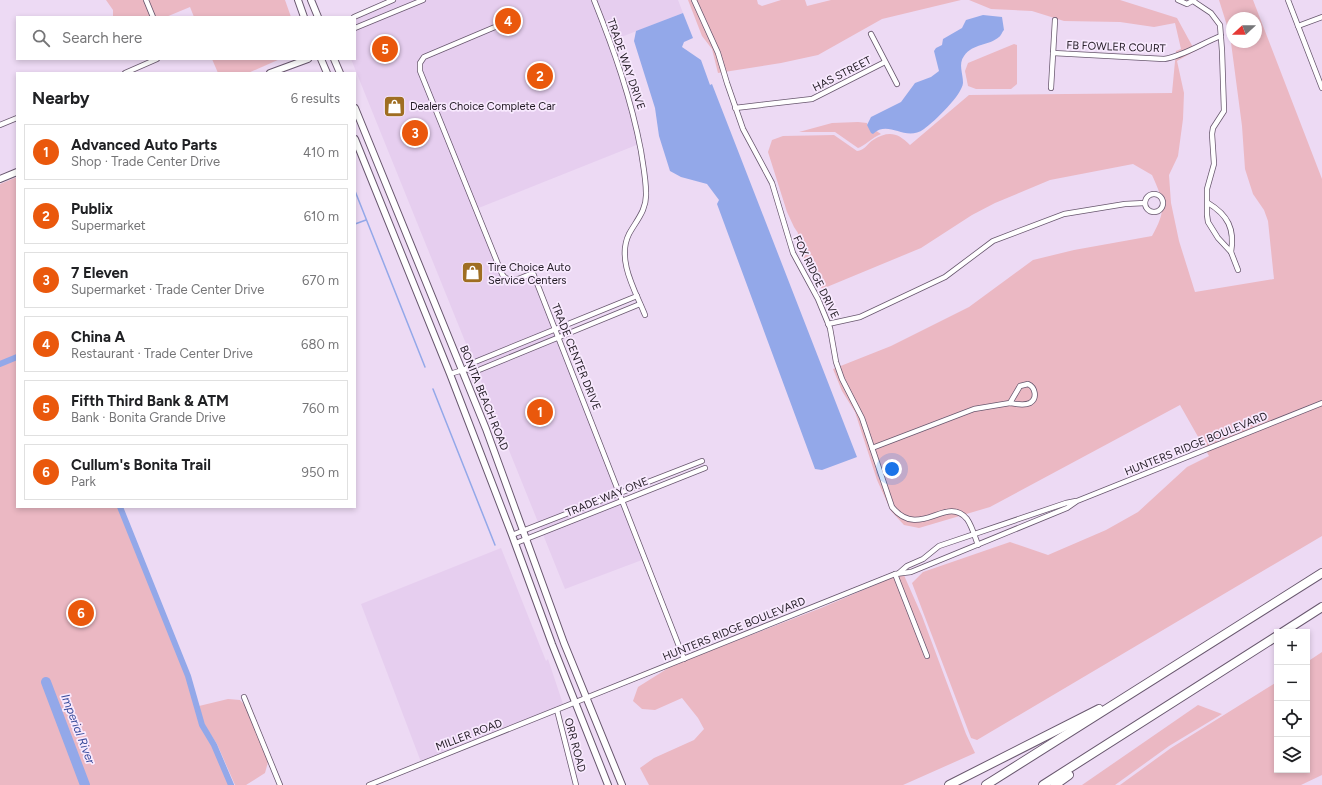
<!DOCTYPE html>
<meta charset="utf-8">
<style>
body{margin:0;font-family:Figtree,sans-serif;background:#f2f2f2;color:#202124}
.controls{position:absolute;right:12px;bottom:12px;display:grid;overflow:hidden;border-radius:0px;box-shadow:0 2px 6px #0003}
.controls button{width:36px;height:36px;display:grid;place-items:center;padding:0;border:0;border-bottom:1px solid #e0e0e0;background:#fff;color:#202124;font:20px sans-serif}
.compass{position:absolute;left:1226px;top:12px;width:36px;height:36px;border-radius:50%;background:#fff;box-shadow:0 2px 6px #0003;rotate:249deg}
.you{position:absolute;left:892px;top:469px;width:14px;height:14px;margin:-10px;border:3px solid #fff;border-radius:50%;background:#1a73e8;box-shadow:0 0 0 6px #1a73e833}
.badge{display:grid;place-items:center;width:26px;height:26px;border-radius:50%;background:#ea580c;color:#fff;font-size:13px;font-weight:700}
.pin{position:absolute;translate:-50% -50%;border:2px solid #fff;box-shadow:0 1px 4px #0006}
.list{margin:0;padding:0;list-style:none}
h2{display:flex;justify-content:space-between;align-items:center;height:52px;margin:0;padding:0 16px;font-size:17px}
h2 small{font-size:13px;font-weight:400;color:#757577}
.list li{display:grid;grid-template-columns:26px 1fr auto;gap:12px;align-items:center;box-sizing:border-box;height:56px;margin:0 8px 8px;padding:0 8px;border:1px solid #e0e0e0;border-radius:0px}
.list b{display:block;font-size:15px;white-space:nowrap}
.list p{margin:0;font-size:13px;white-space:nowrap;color:#757577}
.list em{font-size:13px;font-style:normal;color:#757577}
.icon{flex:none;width:22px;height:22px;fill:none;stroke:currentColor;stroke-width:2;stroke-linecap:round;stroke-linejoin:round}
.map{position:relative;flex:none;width:1322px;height:785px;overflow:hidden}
.search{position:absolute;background:#fff;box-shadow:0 2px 6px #0003;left:16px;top:16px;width:340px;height:44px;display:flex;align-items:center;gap:10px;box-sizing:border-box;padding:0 14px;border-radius:0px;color:#757577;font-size:15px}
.panel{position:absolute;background:#fff;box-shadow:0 2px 6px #0003;left:16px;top:72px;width:340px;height:436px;border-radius:0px}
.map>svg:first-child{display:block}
.built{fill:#e6ceef}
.green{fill:#ebb8c3;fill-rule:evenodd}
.water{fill:#93a8e9}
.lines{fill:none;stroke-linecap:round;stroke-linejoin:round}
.stream{stroke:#93a8e9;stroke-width:1.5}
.canal{stroke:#93a8e9;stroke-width:6}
.river{stroke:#93a8e9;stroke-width:10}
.street-casing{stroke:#68576e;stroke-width:6}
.secondary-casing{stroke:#68576e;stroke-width:8}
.highway-casing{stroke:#68576e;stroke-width:10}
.street{stroke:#fff;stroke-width:4.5}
.secondary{stroke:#fff;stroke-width:6}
.highway{stroke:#fff;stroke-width:8}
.labels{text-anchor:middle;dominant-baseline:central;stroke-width:3.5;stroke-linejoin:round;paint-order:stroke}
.street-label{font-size:11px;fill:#211a23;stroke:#f8e9fe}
.poi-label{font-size:11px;fill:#211a23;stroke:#f8e9fe;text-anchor:start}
.water-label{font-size:12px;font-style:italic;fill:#3a4d9b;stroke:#f8e9fe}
</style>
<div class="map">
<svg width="1322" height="785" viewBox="0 0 1322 785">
<rect width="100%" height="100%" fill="#eddaf4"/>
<g class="built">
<polygon points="395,0 678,0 683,13 611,41 639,144 476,209 507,277 513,279 524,276 533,279 557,337 642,560 565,589 351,59 355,59 355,17"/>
<polygon points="501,548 546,661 548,659 563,704 421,762 361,604"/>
</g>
<g class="green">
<polygon points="106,0 285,0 291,17 194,17 190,7 166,17 113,17 113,10"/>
<polygon points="688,0 757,0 758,4 762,6 781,0 805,0 807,6 831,0 961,0 882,19 818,55 781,63 718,73 712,49 702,36"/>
<path d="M969,0H1120L1177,18L1195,51L1177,61L1184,93L1183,119L1178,156L1169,175L1171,203L1179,241L1195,292L1274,279L1268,221L1264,210L1253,194L1245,169L1242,126L1230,35L1219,0H1253L1322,179V536L977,740L971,738L912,583L923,572L1010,542L1048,555L1106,530L1138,512L1187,467L1209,456L1180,405L990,507L919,528L904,525L891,511L877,480L855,412L842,391L833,369L891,346L969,307L1033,260L1074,250L1152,236C1167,209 1164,202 1152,175L1133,164L1050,180L995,203L972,215L921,248L822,289L796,246L798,233L794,227L787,212L768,152L772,140L783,136L834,135L857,151C865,150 867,144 873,140C889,130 898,133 910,145L969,95L1172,93L1176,51L1181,49L1175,23L1154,27L1120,22L1064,21L1032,11L991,9ZM1232,18H1256V42H1232Z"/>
<polygon points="1014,44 1017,45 1017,84 1011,89 976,89 968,86 965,71 968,63"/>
<polygon points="212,59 280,59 248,73 218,73"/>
<path d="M858,122L867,123V125L881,134C873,137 863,147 858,148L835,132H799L832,123Z"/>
<polygon points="17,177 17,507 120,507 189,678 202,725 214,745 231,785 0,785 0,184"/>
<polygon points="903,573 922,616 966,734 975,753 903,785 649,785 640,768 654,758 694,740 704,729 698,718 682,698 655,710 642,709 633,701 638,687 673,665 821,608"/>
<polygon points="1322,652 1322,775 1301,785 1120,785 1171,748 1277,682 1277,770 1307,770 1307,662"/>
<polygon points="228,699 240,700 253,714 270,755 265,773 246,785 235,785 217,744 204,724 199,706"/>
<polygon points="1198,705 1222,714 1169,746 1115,785 1082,785"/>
</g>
<g class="water">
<polygon points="683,13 693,38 684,42 682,47 701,60 710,85 712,84 857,457 822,470 815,469 717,204 719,200 707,184 681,177 670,171 659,136 655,108 634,41 636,31"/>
<path d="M983,15L1002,17L1004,30C1002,32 1001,36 999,37C989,46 973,43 964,56C958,64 963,73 963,83C962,95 935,121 924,129C905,143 889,119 873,134L871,133L867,125L871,117L901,102L915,83L931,77L939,71L934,51L936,48L942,45L943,39L962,28L966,20Z"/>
</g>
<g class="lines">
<g class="stream">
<polyline points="355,191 425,367"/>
<polyline points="355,224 366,220"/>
<polyline points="433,389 495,545"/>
</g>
<g class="canal">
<polyline points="0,364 17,357"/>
<polyline points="120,507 188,676 202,725 214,745 231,785"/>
</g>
<polyline class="river" points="46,682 85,785"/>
<defs>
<g id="street">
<polyline points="146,0 153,17"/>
<path d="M594,0C614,50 631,98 641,151C643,165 646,179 646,193C647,210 636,221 629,234C616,260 636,292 645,315"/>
<path d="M694,0L718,53L727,83L743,129L772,183L793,253L818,299L830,328L836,362L842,379L862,418L892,507C920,541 946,494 967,519C972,526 975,537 978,545"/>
<polyline points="1178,0 1187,4 1194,0"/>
<polyline points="1288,0 1322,88"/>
<polyline points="1193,1 1211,13 1220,25 1222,51 1224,111 1213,128 1212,134 1214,164 1207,189 1207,215 1208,222 1218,238 1231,252 1238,270"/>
<polyline points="354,17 393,0"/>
<polyline points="1298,26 1322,17"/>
<path d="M495,27L424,57L420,63V71L502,274C509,286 523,277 533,273L684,659"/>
<polyline points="355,28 423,0"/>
<polyline points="871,34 897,84"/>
<path d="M1053,53L1164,59C1184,56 1202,43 1221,36"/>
<polyline points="125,73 157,59"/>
<polyline points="1051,88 1055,20"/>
<polyline points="735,108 812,99 885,62"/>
<polyline points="0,125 17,118"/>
<circle cx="1154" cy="203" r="9"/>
<path d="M1208,203C1228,215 1235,229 1231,252"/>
<polyline points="828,324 860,317 945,277 993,241 1064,214 1125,204 1145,203"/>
<polyline points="466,369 474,372 640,304"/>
<polyline points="450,374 466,369 470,364 637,296"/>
<path d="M1028,384C1035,387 1038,398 1030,403C1024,406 1016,404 1010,403L1020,386Z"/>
<polyline points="872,448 974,409 1010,403"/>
<polyline points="512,535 702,461"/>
<polyline points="516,543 705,468"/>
<polyline points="899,573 907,566 923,559 939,546 1066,503 1076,501"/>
<polyline points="895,574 927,656"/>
<polyline points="244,697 280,785"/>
<polyline points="557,710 576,785"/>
<polyline points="369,785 895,574 911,572 1067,508 1077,501 1322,403"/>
</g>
<g id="secondary">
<polyline points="298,0 304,17"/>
<polyline points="311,0 318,17"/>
<polyline points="321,59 327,73"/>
<polyline points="334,59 340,73"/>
<polyline points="270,73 308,59"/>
<polyline points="355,108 486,429 564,643 622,785"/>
<polyline points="355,139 450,374 512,535 552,644 608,785"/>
<polyline points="0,179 17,172"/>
</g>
<g id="highway">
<polyline points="1283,632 1322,607"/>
<polyline points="949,785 1099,709"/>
<polyline points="986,785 1322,573"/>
<polyline points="1043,785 1277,636"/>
<polyline points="1055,785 1069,775"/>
</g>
</defs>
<use href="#street" class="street-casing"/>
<use href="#secondary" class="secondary-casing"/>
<use href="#highway" class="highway-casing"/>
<use href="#street" class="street"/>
<use href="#secondary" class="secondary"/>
<use href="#highway" class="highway"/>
</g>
<defs>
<symbol id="shop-square" viewBox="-11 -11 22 22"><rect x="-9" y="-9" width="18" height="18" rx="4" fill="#9f6e22" stroke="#f8e9fe"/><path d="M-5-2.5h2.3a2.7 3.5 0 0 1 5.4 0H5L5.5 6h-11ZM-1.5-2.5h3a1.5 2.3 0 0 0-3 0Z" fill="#fff"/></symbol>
</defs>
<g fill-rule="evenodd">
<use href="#shop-square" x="382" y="94" width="25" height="25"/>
<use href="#shop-square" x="460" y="260" width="25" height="25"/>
</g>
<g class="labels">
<g class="street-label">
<text transform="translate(1116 47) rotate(2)">FB FOWLER COURT</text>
<text transform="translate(626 64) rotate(71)">TRADE WAY DRIVE</text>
<text transform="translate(842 74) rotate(-27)">HAS STREET</text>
<text transform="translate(816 277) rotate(64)">FOX RIDGE DRIVE</text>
<text transform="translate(576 357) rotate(68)">TRADE CENTER DRIVE</text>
<text transform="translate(484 398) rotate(68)">BONITA BEACH ROAD</text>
<text transform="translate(1196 444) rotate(-22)">HUNTERS RIDGE BOULEVARD</text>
<text transform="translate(607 497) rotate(-22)">TRADE WAY ONE</text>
<text transform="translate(734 629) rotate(-22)">HUNTERS RIDGE BOULEVARD</text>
<text transform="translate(469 735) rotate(-21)">MILLER ROAD</text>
<text transform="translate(575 745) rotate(75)">ORR ROAD</text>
</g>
<g class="poi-label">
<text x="410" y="106">Dealers Choice Complete Car</text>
<text x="488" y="267">Tire Choice Auto<tspan x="488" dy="13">Service Centers</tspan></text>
</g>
<g class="water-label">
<text transform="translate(78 729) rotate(69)">Imperial River</text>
</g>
</g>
</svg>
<div class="controls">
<button>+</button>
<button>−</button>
<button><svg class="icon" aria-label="locate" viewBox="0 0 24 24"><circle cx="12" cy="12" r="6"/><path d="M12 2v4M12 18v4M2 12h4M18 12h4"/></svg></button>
<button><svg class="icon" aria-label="layers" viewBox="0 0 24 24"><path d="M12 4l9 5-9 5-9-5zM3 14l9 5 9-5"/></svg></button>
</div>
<svg class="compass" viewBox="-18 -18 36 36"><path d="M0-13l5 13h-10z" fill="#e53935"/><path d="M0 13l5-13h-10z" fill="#757577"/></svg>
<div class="you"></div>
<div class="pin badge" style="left:540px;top:412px">1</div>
<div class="pin badge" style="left:540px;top:76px">2</div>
<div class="pin badge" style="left:415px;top:133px">3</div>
<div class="pin badge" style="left:508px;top:21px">4</div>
<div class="pin badge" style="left:385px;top:49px">5</div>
<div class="pin badge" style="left:81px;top:613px">6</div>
<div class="search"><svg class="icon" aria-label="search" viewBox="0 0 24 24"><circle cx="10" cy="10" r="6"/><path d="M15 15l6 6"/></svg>Search here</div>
<section class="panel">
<h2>Nearby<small>6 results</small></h2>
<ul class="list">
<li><span class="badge">1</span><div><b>Advanced Auto Parts</b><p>Shop · Trade Center Drive</p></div><em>410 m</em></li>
<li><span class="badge">2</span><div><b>Publix</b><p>Supermarket</p></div><em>610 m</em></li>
<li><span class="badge">3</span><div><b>7 Eleven</b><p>Supermarket · Trade Center Drive</p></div><em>670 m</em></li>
<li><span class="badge">4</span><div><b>China A</b><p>Restaurant · Trade Center Drive</p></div><em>680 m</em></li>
<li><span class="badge">5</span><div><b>Fifth Third Bank &amp; ATM</b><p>Bank · Bonita Grande Drive</p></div><em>760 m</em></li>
<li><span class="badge">6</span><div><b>Cullum's Bonita Trail</b><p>Park</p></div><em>950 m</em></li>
</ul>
</section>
</div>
